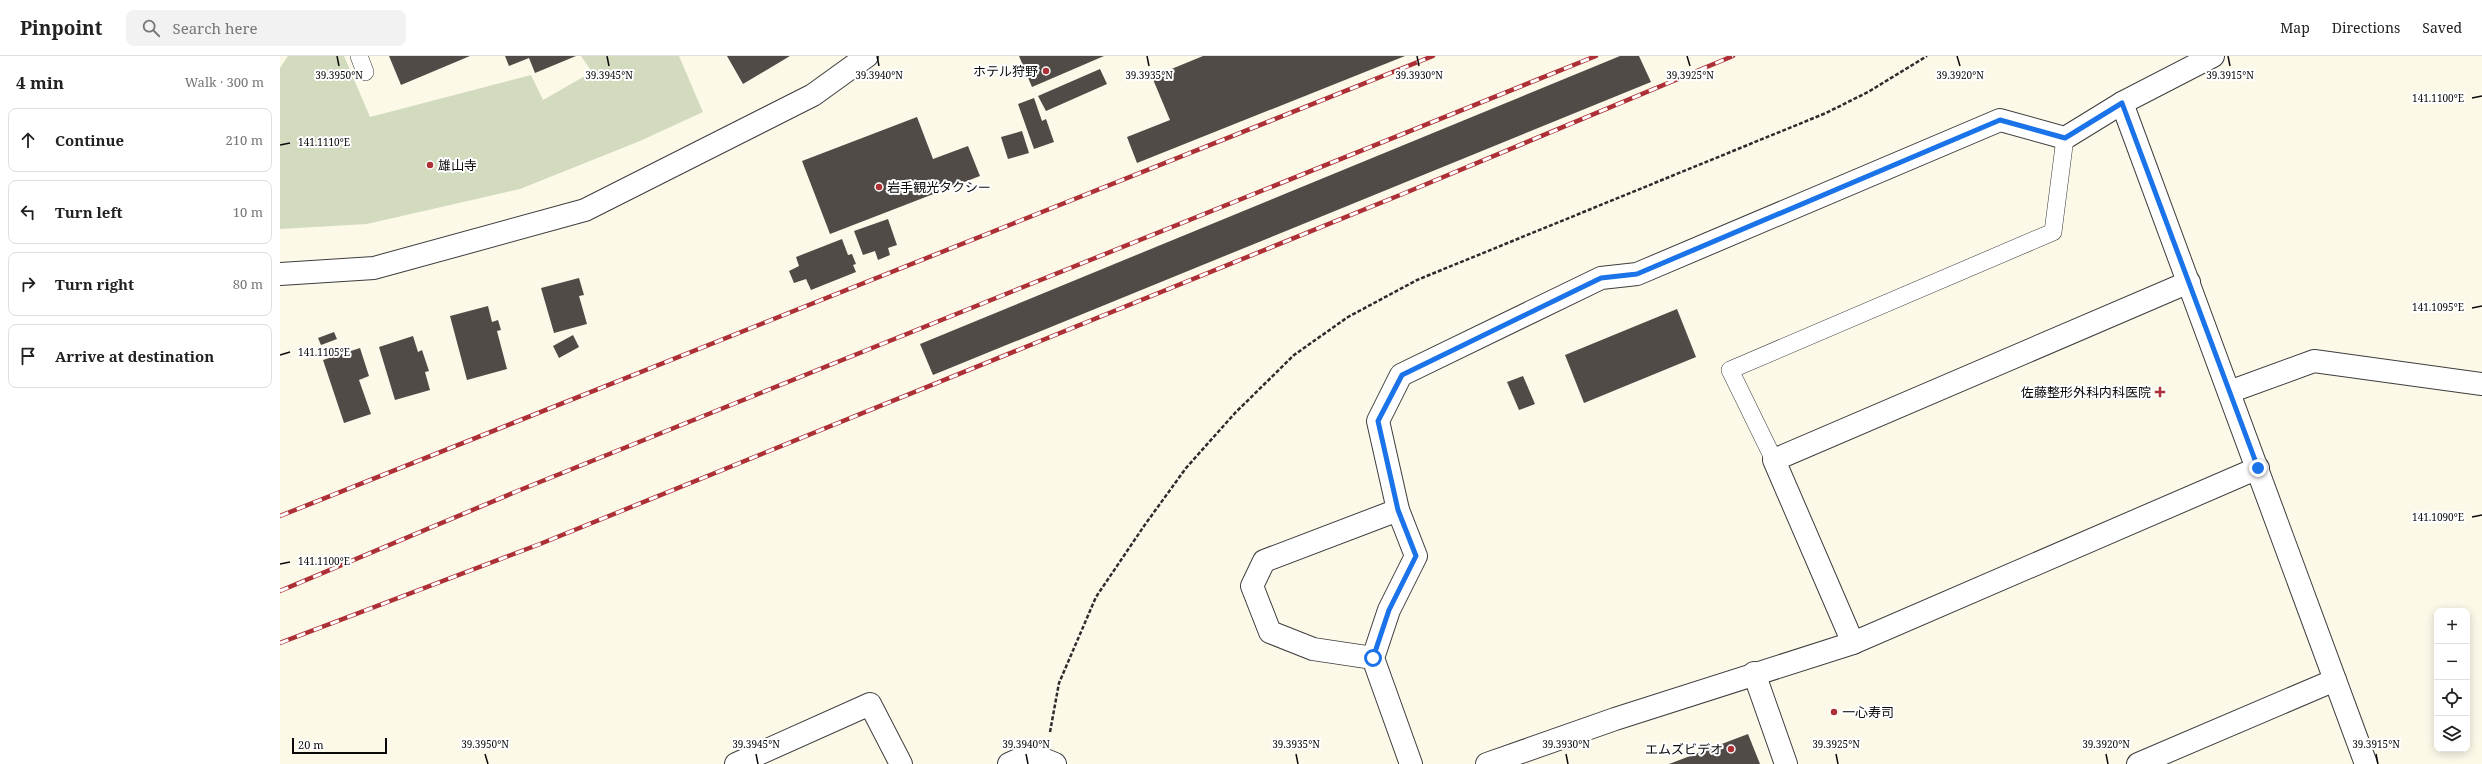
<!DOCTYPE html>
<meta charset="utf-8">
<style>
body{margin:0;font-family:"Noto Serif","Noto Sans JP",serif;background:#f2f2f2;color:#222}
.controls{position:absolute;right:12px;bottom:12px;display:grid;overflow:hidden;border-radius:8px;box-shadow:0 2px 10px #0003}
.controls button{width:36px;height:36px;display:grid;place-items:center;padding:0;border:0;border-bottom:1px solid #e0e0e0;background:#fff;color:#222;font:20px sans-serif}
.scale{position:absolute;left:12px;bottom:10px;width:95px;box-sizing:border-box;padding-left:4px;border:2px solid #0a0a0a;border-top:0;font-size:11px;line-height:14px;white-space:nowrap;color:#0a0a0a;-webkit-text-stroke:3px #fff;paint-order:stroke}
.stop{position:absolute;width:12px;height:12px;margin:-9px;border:3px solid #1a73e8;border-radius:50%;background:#fff}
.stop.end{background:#1a73e8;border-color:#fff;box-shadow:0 1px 4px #0008}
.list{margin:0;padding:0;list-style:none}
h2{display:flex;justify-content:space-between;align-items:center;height:52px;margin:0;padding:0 16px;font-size:17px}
h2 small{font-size:13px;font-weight:400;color:#767676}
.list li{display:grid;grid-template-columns:26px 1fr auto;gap:12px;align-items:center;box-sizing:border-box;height:64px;margin:0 8px 8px;padding:0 8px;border:1px solid #e0e0e0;border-radius:8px}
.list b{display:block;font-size:15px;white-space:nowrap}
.list em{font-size:13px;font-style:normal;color:#767676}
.icon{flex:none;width:22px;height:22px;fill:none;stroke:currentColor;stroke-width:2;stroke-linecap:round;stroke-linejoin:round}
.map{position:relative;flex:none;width:2202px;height:708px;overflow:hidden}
header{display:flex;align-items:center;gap:24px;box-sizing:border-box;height:56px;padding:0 20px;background:#fff;border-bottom:1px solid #e0e0e0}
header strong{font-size:19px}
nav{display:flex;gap:22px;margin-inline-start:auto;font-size:14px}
.search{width:280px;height:36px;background:#f2f2f2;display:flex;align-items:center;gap:10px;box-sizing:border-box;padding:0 14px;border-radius:8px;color:#767676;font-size:15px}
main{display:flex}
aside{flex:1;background:#fff}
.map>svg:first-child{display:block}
.cemetery{fill:#d2dbbd}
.building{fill:#514b47}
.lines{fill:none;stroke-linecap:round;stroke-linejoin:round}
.service-casing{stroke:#3d3d3d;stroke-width:18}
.minor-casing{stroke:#3d3d3d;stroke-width:24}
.tertiary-casing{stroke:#3d3d3d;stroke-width:24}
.path{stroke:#2c2c2c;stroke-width:2.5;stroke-dasharray:4 2;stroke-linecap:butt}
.service{stroke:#fff;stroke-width:17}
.minor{stroke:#fff;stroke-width:22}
.tertiary{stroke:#fff;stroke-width:22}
.rail-casing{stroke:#ac3036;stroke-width:4.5}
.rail{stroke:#fff;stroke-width:3;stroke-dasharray:9;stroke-linecap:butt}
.route{stroke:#1a73e8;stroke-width:5}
.ticks{fill:none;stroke:#0a0a0a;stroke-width:1.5}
.poi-dot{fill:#ac3036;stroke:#fff;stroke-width:1.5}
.labels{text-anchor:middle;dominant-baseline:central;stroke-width:4;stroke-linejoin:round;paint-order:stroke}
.poi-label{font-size:13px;fill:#0a0a0a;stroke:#fff;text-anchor:end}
.ticks-label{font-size:10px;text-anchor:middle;fill:#0a0a0a;stroke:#fff;stroke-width:4;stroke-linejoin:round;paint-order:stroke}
</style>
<header>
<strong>Pinpoint</strong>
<div class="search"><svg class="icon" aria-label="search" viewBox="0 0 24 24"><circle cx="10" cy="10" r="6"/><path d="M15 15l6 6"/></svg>Search here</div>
<nav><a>Map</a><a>Directions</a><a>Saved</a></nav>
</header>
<main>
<aside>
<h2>4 min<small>Walk · 300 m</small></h2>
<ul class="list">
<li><svg class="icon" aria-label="ahead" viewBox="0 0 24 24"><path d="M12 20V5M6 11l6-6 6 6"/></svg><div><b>Continue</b></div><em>210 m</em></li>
<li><svg class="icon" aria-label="left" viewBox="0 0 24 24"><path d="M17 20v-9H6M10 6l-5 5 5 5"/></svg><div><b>Turn left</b></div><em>10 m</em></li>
<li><svg class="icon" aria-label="right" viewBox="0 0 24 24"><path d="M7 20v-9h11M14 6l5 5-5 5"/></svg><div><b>Turn right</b></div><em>80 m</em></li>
<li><svg class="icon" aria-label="arrive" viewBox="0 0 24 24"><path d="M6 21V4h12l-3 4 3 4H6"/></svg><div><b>Arrive at destination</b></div></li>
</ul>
</aside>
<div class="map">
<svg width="2202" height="708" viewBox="0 0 2202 708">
<rect width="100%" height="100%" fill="#fdf9e9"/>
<polygon class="cemetery" points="8,0 64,0 90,61 251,19 263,44 312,16 301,0 399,0 423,56 360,85 240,133 87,168 0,173 0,12"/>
<g class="building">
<polygon points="109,0 190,0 121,29"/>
<polygon points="225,0 296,0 255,17 249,2 229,10"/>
<polygon points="447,0 510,0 463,28"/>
<polygon points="739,0 824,0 752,31"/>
<polygon points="923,0 1125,0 857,107 847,81 890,64 872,21"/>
<polygon points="1340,0 1359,0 1371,26 653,319 640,288"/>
<polygon points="820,13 827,28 766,55 758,40"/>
<polygon points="754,42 762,65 766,63 774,86 754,93 738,48"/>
<polygon points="637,61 653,103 688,90 700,120 550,178 522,105"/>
<polygon points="742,75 749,97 728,103 721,81"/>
<polygon points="608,163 617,189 608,192 610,199 598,204 595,195 583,199 574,175"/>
<polygon points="562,183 568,199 572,198 576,208 573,209 576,216 531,234 526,223 514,227 509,215 519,210 516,201"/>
<polygon points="299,222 304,239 299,240 307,268 274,277 261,232"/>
<polygon points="208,250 212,266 218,264 221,274 217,275 227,313 187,324 170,260"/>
<polygon points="1397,253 1416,301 1304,347 1285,299"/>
<polygon points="54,276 57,283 41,289 38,282"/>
<polygon points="293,279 299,291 279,302 273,290"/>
<polygon points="133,280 138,296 142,294 149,315 145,316 150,334 115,344 99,291"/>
<polygon points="80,292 89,320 79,324 91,358 64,367 43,304"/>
<polygon points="1243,320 1255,348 1239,354 1227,326"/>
<polygon points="1468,678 1480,708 1389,708"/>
</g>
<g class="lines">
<defs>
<g id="service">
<polyline points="79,0 85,16"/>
<polyline points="1494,404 1450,314 1773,176 1785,82"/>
</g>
<g id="minor">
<polyline points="1949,336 2034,305 2202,328"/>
<polyline points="1118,454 1098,365 1121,319 1321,222 1357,218 1720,64 1785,82 1842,47 1933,0"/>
<polyline points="1573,587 1494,404 1909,226"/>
<polyline points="1474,617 1506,708"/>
<polyline points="456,708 590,648 621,708"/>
<polyline points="729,708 751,698 775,708"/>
<polyline points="1207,708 1335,663 1573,587 1978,412"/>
<polyline points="1858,708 2055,624"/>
</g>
<g id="tertiary">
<polyline points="1842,47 2086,708"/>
<polyline points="0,218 94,212 305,154 533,39 587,0"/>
<polyline points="1093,602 1033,593 990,576 972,530 984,505 1118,454 1136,500 1109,554 1093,602 1131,708"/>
</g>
</defs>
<use href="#service" class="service-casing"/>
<use href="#minor" class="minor-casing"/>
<use href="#tertiary" class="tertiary-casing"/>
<polyline class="path" points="770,676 779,627 816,541 864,470 906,412 955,357 1014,299 1068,261 1137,224 1546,57 1588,36 1647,0"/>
<use href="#service" class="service"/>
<use href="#minor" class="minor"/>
<use href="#tertiary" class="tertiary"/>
<defs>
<g id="rail">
<polyline points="0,460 1153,0"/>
<polyline points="0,535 240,434 1316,0"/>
<polyline points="0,587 260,488 1125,137 1453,0"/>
</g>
</defs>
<use href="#rail" class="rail-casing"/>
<use href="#rail" class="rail"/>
</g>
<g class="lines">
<polyline class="route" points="1093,602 1109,554 1136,500 1118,454 1098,365 1122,319 1321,222 1357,218 1720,64 1785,82 1842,47 1978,412"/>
</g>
<path class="ticks" d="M57,0L59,10M327,0L329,10M597,0L599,10M867,0L869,10M1137,0L1139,10M1407,0L1410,10M1677,0L1680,10M1948,0L1950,10M2192,42L2202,40M0,89L10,87M2192,252L2202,250M0,299L10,296M2192,461L2202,459M0,508L10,506M205,698L208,708M476,698L478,708M746,698L748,708M1016,698L1018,708M1286,698L1288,708M1556,698L1558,708M1826,698L1828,708M2096,698L2098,708"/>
<g class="poi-dot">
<circle cx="766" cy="15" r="4"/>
<circle cx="150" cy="109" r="4"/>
<circle cx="599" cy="131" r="4"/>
<path d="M1878 330h4v4h4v4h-4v4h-4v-4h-4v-4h4z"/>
<circle cx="1554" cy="656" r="4"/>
<circle cx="1451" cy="693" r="4"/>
</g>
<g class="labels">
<g class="poi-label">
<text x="758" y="15">ホテル狩野</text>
<text x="158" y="109" text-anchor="start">雄山寺</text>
<text x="607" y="131" text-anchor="start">岩手観光タクシー</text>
<text x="1871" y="336">佐藤整形外科内科医院</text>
<text x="1562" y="656" text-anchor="start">一心寿司</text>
<text x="1443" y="693">エムズビデオ</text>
</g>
</g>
<g class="ticks-label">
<text x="59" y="23">39.3950°N</text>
<text x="329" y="23">39.3945°N</text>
<text x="599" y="23">39.3940°N</text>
<text x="869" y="23">39.3935°N</text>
<text x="1139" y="23">39.3930°N</text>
<text x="1410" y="23">39.3925°N</text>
<text x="1680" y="23">39.3920°N</text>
<text x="1950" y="23">39.3915°N</text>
<text x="2158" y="46">141.1100°E</text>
<text x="44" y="90">141.1110°E</text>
<text x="2158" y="255">141.1095°E</text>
<text x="44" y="300">141.1105°E</text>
<text x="2158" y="465">141.1090°E</text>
<text x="44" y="509">141.1100°E</text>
<text x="205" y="692">39.3950°N</text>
<text x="476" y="692">39.3945°N</text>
<text x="746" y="692">39.3940°N</text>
<text x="1016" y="692">39.3935°N</text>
<text x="1286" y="692">39.3930°N</text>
<text x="1556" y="692">39.3925°N</text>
<text x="1826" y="692">39.3920°N</text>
<text x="2096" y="692">39.3915°N</text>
</g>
</svg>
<div class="controls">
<button>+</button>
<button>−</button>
<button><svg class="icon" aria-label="locate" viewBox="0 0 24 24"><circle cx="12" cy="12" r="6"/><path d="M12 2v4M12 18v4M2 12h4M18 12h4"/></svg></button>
<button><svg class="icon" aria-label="layers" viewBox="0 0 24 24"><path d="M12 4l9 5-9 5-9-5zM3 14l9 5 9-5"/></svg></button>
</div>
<div class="scale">20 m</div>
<div class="stop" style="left:1093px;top:602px"></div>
<div class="stop end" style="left:1978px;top:412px"></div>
</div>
</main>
